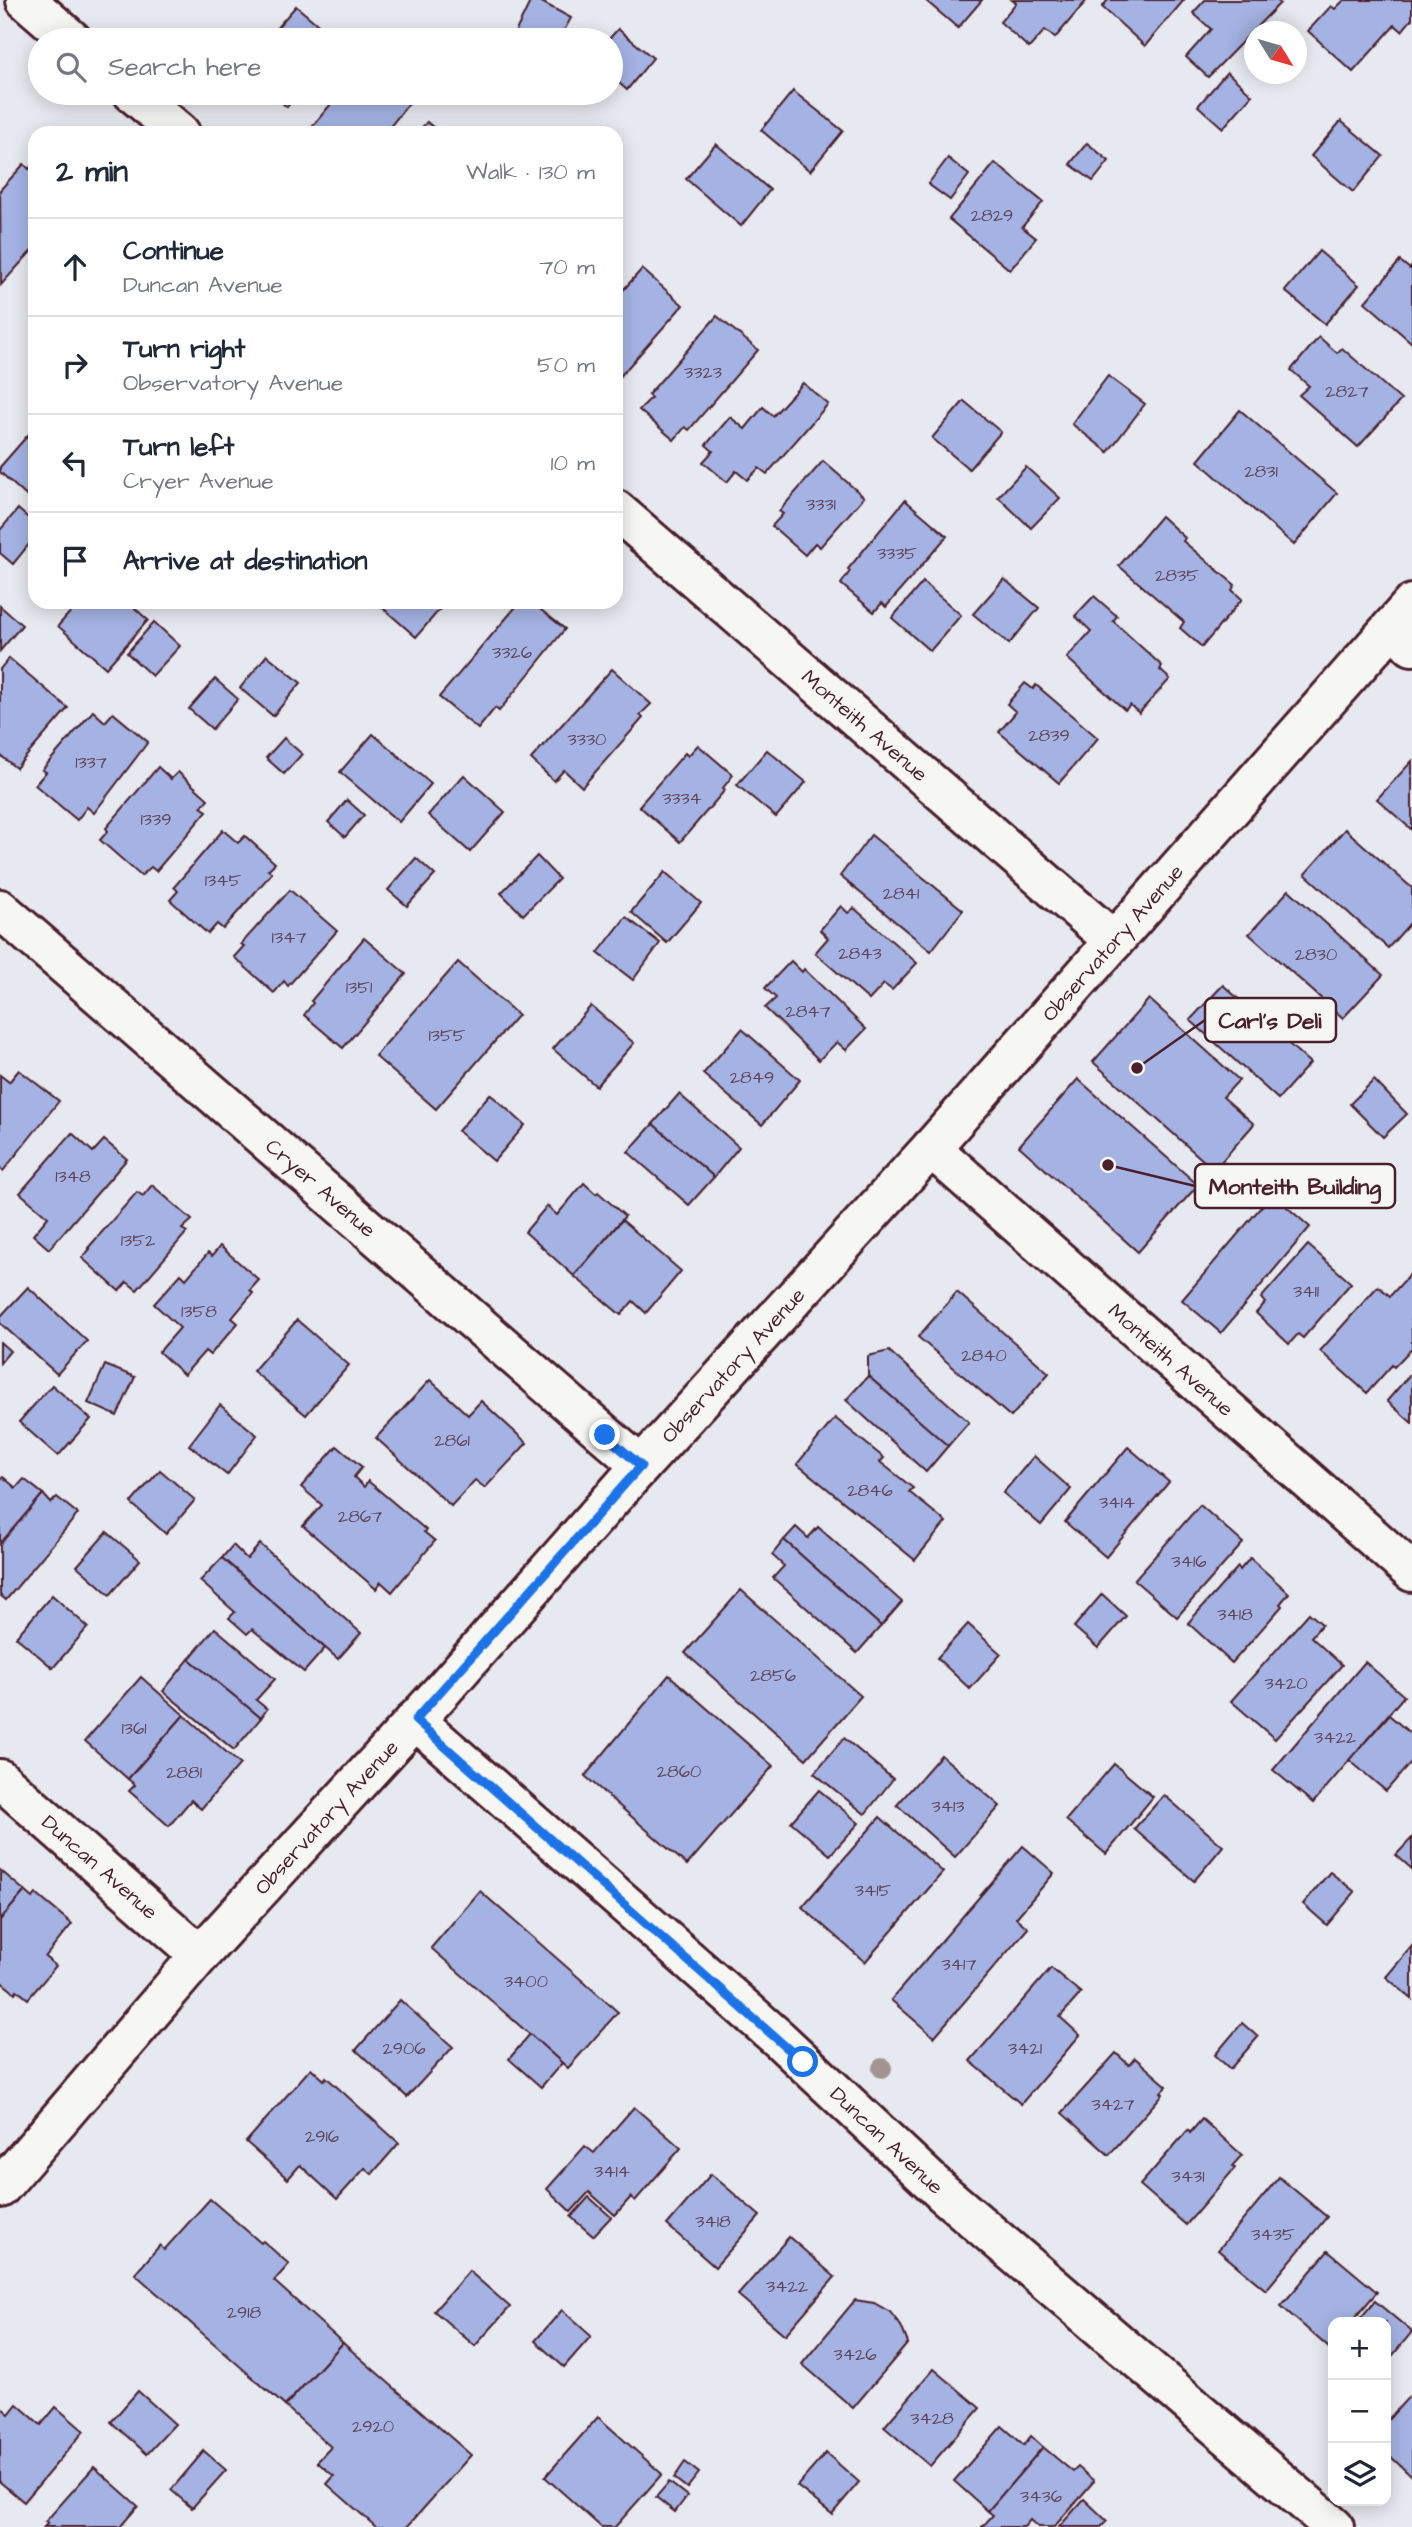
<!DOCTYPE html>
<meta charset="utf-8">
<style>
body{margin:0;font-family:"Architects Daughter",sans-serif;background:#f2f2f3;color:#1f2937}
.controls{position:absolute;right:21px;bottom:21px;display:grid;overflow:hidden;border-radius:14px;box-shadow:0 4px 18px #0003}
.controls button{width:63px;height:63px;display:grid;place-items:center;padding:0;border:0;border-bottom:2px solid #e0e1e3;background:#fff;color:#1f2937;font:35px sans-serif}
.compass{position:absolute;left:1244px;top:21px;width:63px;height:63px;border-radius:50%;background:#fff;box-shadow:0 4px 18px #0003;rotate:127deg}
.stop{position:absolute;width:21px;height:21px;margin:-16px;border:5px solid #1a73e8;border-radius:50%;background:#fff}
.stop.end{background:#1a73e8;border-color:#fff;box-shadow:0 2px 7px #0008}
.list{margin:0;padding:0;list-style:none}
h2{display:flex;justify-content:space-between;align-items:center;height:91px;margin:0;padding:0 28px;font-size:30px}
h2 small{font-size:23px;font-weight:400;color:#747a83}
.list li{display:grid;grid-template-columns:46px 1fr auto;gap:21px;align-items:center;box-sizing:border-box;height:98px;padding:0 28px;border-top:2px solid #e0e1e3}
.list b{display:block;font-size:26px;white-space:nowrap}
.list p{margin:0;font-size:23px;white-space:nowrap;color:#747a83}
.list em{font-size:23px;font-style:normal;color:#747a83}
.icon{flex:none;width:38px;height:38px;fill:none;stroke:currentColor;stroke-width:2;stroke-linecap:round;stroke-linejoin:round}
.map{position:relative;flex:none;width:1412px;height:2527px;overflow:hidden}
.search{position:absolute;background:#fff;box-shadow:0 4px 18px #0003;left:28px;top:28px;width:595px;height:77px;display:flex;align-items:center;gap:18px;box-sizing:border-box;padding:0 24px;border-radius:38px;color:#747a83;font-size:26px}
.panel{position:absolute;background:#fff;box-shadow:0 4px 18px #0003;left:28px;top:126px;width:595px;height:483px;border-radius:21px}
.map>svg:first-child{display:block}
.building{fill:#a4b3e3;stroke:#4a1f2b;stroke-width:2}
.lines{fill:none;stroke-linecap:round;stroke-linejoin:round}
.street-casing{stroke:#4a1f2b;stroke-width:44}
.secondary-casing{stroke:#4a1f2b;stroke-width:44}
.street{stroke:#f6f6f2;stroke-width:38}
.secondary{stroke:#f6f6f2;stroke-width:38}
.tree{fill:#a29491}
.route{stroke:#1a73e8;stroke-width:9}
.labels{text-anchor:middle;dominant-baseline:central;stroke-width:7;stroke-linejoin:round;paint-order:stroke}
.number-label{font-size:18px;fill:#604459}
.street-label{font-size:21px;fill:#4a1f2b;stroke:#f6f6f2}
.leader{fill:none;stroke:#4a1f2b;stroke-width:2.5}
.callout-dot{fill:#4a1f2b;stroke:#f6f6f2;stroke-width:2.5}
.callout{fill:#f6f6f2;stroke:#4a1f2b;stroke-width:2.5}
.callout-label{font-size:23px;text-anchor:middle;font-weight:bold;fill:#4a1f2b}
</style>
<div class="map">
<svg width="1412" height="2527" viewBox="0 0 1412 2527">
<rect width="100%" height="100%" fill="#e6e9ef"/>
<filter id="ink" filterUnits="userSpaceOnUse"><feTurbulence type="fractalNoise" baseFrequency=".0143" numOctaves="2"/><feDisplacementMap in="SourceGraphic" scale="14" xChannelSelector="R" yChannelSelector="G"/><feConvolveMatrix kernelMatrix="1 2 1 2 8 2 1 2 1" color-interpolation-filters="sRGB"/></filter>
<g filter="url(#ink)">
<g class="building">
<polygon points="531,0 538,0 571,18 559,40 512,39"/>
<polygon points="925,0 982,0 958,28"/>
<polygon points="1012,0 1087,0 1055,38 1045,30 1029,48 1000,22 1016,3"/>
<polygon points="1108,0 1184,0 1145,46 1102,7"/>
<polygon points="1276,0 1280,3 1208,77 1186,57 1211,29 1193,13 1205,0"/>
<polygon points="1344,0 1412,0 1412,19 1402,31 1395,25 1353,72 1308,31 1331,6 1335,9"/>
<polygon points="296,6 336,40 266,40"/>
<polygon points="618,29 653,58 627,90 611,76 611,40 608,40"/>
<polygon points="1227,72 1252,95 1223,128 1198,106"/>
<polygon points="793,91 843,131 810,171 761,130"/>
<polygon points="270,93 306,93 299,102 294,98 287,107"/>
<polygon points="340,93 398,93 410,102 385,133 316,133 311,128"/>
<polygon points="1341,121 1383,156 1353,192 1311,156"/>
<polygon points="427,122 440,133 417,133"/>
<polygon points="1087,143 1109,161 1093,181 1070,164"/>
<polygon points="716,144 770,190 741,226 686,179"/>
<polygon points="948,158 969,175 950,200 928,184"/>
<polygon points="35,162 35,247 1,285 0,190 24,164 29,169"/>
<polygon points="995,163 1043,202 1022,227 1036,238 1010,270 949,219"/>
<polygon points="1319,251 1359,285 1325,324 1285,291"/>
<polygon points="1400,261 1410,269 1412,266 1412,343 1365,302"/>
<polygon points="642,269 683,305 616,381 616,298"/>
<polygon points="717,316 758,350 689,430 685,427 674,440 639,410 651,398 648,395"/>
<polygon points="1319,337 1337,353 1342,348 1401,400 1358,447 1299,395 1309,386 1291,370"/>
<polygon points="1108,376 1145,404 1108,452 1072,424"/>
<polygon points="803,383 828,404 767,474 759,468 747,480 736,471 727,482 703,462 713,451 706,445 730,417 745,429 763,407 773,416"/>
<polygon points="964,401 1001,432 969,469 932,438"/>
<polygon points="1240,410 1337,493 1294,545 1198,461"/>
<polygon points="28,435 35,441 33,502 0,472 0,467"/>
<polygon points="823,461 864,497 820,547 815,543 805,555 772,526 783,514 779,511"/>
<polygon points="1026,467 1060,498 1031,528 998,497"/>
<polygon points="905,500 947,536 886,607 882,603 874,612 841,584 850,571 848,569"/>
<polygon points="18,509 35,524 35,537 13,564 0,553 0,530"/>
<polygon points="1161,516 1185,538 1183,541 1235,585 1232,590 1242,599 1202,647 1180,628 1184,622 1119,566"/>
<polygon points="1004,579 1039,608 1009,644 973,614"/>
<polygon points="923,582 961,615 930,651 892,618"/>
<polygon points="1094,596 1117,616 1113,621 1162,666 1160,670 1170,679 1139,713 1130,705 1125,710 1067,658 1091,631 1075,616"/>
<polygon points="79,602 128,602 148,620 106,668 58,626"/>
<polygon points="376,602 446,602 416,637"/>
<polygon points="520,602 531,602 565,629 499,711 495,708 478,729 439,697"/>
<polygon points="0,606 22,625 0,651"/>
<polygon points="154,622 180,646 152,676 127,653"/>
<polygon points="267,655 301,683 273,716 240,688"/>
<polygon points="9,658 68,708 16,768 0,755 0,669"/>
<polygon points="612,669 651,704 640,715 643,718 582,787 564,770 554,781 531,759"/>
<polygon points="215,679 238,699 212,729 189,709"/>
<polygon points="1025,683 1033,689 1036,685 1098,738 1059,783 999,732 1016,712 1007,704"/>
<polygon points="93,711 105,722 113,713 148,742 94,813 87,807 77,820 35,785 46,772 42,770"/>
<polygon points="373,734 431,784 399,822 340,772"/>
<polygon points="284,738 302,754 284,774 266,758"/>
<polygon points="698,745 733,775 723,788 725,790 680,842 639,806 685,753 688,756"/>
<polygon points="767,750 806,782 776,817 737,785"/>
<polygon points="1412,761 1412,830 1377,799"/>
<polygon points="158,767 171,779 178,772 208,799 201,807 207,811 156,871 151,867 141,876 100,840 108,831 106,828"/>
<polygon points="464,775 505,812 470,852 428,815"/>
<polygon points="347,800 364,815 345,837 328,822"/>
<polygon points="1345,829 1412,888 1412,921 1388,948 1305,874"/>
<polygon points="223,830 238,843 245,836 275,863 268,870 272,873 223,929 217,924 208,934 170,900 178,891 174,887"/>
<polygon points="871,835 963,910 931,951 840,876"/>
<polygon points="537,856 559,879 523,915 501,893"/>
<polygon points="416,858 435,875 407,906 388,890"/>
<polygon points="665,872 701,903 667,943 631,912"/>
<polygon points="290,890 337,931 288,986 284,981 274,993 234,957 244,946 241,944"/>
<polygon points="1289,890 1383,975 1343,1018 1249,934"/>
<polygon points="841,906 848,913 854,908 917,963 892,990 884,984 869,1000 815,953 828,938 820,930"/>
<polygon points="626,917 660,943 633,980 598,953"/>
<polygon points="364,938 406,974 343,1048 304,1015 313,1003 311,1001"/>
<polygon points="791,961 802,972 804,969 866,1029 846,1050 837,1042 819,1060 765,1008 776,998 765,988"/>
<polygon points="458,962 518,1015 436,1109 375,1056"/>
<polygon points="1223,985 1310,1063 1278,1099 1190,1020"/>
<polygon points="1149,999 1239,1080 1223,1097 1254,1124 1214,1170 1093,1062"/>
<polygon points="591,1006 634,1043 596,1086 553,1049"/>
<polygon points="742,1029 800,1080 762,1125 703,1074"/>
<polygon points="19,1070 59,1101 3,1171 0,1168 0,1075 9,1082"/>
<polygon points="1078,1079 1198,1185 1138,1252 1019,1146"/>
<polygon points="1374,1080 1407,1114 1383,1137 1350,1104"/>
<polygon points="490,1094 525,1125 494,1161 458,1131"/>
<polygon points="679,1094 739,1147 714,1177 653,1124"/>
<polygon points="653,1124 714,1177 689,1205 628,1152"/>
<polygon points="72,1133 93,1152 104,1140 127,1159 49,1249 33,1235 48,1217 20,1193"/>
<polygon points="584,1183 596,1194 598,1192 625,1216 574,1276 525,1232 547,1206 557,1215"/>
<polygon points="152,1185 192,1220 182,1229 187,1232 137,1290 127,1282 119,1291 82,1258 90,1249 88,1248 137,1192 143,1196"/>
<polygon points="1272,1194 1310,1227 1221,1333 1182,1300"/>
<polygon points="622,1220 681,1271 646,1313 633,1301 621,1315 574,1276"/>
<polygon points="1308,1245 1351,1283 1303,1338 1298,1334 1289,1344 1256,1313 1265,1303 1261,1298"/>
<polygon points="220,1246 259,1280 250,1290 253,1293 232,1318 238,1323 210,1355 205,1351 184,1375 159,1352 180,1328 154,1304 181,1274 186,1279 208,1253 212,1256"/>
<polygon points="1411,1273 1412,1348 1394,1367 1392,1365 1367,1393 1320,1351 1378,1286 1390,1296"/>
<polygon points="28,1287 87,1341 57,1374 0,1323 0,1317"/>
<polygon points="957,1292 1049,1373 1011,1417 918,1337"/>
<polygon points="297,1320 349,1365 306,1415 253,1371"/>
<polygon points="0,1342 10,1351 0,1363"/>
<polygon points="889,1351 969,1422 948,1446 868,1376 868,1356"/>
<polygon points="105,1365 135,1377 117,1416 88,1403"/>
<polygon points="1412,1372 1412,1423 1387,1401"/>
<polygon points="868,1376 948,1446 926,1472 846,1400"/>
<polygon points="430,1380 468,1415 481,1401 527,1443 485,1488 475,1480 451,1506 376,1438"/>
<polygon points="52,1385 91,1419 58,1456 19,1422"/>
<polygon points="220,1405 257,1435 227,1475 189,1445"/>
<polygon points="835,1418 884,1458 880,1462 913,1488 909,1492 946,1522 915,1560 797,1464"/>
<polygon points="337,1446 362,1467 354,1477 364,1487 368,1481 426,1530 424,1532 435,1541 392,1592 381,1582 376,1589 303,1526 322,1505 301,1487"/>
<polygon points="1128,1447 1169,1482 1106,1557 1065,1522"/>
<polygon points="1034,1456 1071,1489 1041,1525 1003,1493"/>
<polygon points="160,1470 195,1500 166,1534 131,1503"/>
<polygon points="3,1477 16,1488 24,1479 43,1494 0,1544 0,1480"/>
<polygon points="43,1494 51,1503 57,1497 78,1514 6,1600 0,1595 0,1544"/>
<polygon points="1200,1505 1243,1543 1177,1617 1134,1580"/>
<polygon points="796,1527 808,1538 818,1527 902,1602 881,1626 784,1540"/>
<polygon points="107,1532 140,1560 110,1595 77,1566"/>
<polygon points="784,1540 881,1626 857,1653 773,1578 784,1566 772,1555"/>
<polygon points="260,1544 361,1633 338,1659 222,1558 233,1545 247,1559"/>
<polygon points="222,1558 325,1648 304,1672 252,1629 247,1634 229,1618 235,1612 200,1581"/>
<polygon points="1250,1558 1289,1593 1280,1604 1282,1606 1232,1663 1188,1623 1238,1567 1240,1570"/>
<polygon points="741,1590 861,1696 806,1759 685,1653"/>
<polygon points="1102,1594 1126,1616 1098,1648 1074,1627"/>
<polygon points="52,1595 88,1627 53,1668 16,1637"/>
<polygon points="1309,1613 1322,1624 1311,1637 1342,1665 1275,1739 1231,1701"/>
<polygon points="968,1624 1001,1654 970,1689 937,1658"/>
<polygon points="215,1628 275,1679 256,1700 267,1709 261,1718 189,1659"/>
<polygon points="189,1659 261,1718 234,1750 163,1691"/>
<polygon points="1365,1662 1404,1696 1313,1803 1273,1770"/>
<polygon points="669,1675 773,1766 687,1865 585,1776"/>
<polygon points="141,1677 184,1715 128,1779 85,1741"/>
<polygon points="184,1715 240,1764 201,1809 191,1800 169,1826 129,1791 135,1785 128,1779"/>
<polygon points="1389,1715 1412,1735 1412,1761 1386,1791 1349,1760"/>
<polygon points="844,1738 893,1779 865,1814 814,1773"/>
<polygon points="941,1755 1000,1806 955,1857 897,1805"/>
<polygon points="1114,1764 1153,1797 1106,1854 1066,1820"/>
<polygon points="819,1790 859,1823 830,1855 791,1822"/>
<polygon points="1164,1795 1223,1846 1194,1881 1134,1829"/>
<polygon points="880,1817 943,1872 865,1962 802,1907"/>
<polygon points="1412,1838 1412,1869 1396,1855"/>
<polygon points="1023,1846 1054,1873 1016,1918 1028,1928 934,2037 891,2000"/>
<polygon points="0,1870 25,1891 0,1920"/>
<polygon points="1330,1872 1355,1892 1327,1925 1303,1904"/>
<polygon points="25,1891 33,1898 36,1894 72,1924 45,1957 56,1966 28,1999 17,1990 15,1993 0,1981 0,1920"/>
<polygon points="480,1891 618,2012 568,2068 431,1948"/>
<polygon points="1412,1946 1412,1999 1386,1977"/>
<polygon points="1051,1968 1081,1993 1060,2017 1080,2035 1021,2104 970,2061"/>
<polygon points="400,2000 453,2047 407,2097 356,2050"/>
<polygon points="1242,2023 1258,2037 1230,2069 1215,2055"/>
<polygon points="530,2034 562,2063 541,2087 509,2059"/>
<polygon points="1116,2053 1129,2065 1135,2058 1167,2086 1161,2092 1163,2094 1109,2155 1062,2113"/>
<polygon points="311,2068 324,2080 326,2077 399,2143 372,2174 365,2168 337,2199 300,2165 288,2179 246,2142"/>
<polygon points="634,2107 681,2148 635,2201 631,2197 615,2215 589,2192 571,2212 547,2189 585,2146 594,2153"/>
<polygon points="1202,2119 1242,2155 1232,2166 1235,2168 1186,2225 1140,2185 1188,2130 1190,2133"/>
<polygon points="711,2174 760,2216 715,2267 667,2225"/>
<polygon points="1279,2177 1327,2217 1266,2290 1218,2250"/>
<polygon points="589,2197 611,2217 593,2236 571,2217"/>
<polygon points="210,2199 261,2243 263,2241 289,2264 274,2281 343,2343 285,2406 135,2274 160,2245 164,2250"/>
<polygon points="789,2237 835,2277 785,2335 738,2295"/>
<polygon points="1328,2251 1377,2292 1351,2322 1333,2322 1333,2343 1329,2348 1281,2306"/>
<polygon points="469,2271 510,2307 475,2346 434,2311"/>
<polygon points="855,2300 874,2303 890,2312 901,2326 908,2343 853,2408 802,2364"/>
<polygon points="1375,2301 1412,2332 1388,2361 1386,2359 1386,2322 1357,2322"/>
<polygon points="562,2310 591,2336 564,2367 535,2341"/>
<polygon points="343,2343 471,2455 407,2527 376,2527 327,2484 334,2476 317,2462 331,2447 285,2406"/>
<polygon points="934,2369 980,2408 930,2466 884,2427"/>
<polygon points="138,2391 175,2424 147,2454 111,2422"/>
<polygon points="1412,2393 1412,2477 1386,2452 1386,2422"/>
<polygon points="17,2404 41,2425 56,2407 84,2431 24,2502 0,2482 0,2406 9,2414"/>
<polygon points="598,2417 662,2474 615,2527 601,2527 545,2477"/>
<polygon points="1002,2426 1024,2445 1031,2436 1043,2447 988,2511 954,2481"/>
<polygon points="1043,2447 1073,2472 1078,2467 1094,2481 1054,2527 1038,2527 1030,2520 1024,2527 982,2527 993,2515 988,2511"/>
<polygon points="204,2451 226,2470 192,2508 171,2490"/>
<polygon points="826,2453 859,2482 832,2514 797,2486"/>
<polygon points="685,2462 699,2473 687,2488 674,2478"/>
<polygon points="94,2467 138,2506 120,2527 44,2527 48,2523 45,2522"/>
<polygon points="669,2482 687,2496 675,2512 656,2497"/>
<polygon points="1084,2499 1107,2521 1101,2527 1059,2527"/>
</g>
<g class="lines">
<defs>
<g id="street">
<polyline points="26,0 72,40"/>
<polyline points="133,93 180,133"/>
<path id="s1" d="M616,510L1114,941"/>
<polyline points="1393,626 1412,646"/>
<path id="s2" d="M0,909L641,1466"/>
<path id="s3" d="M931,1148L1412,1572"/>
<path id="s4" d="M415,1720L779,2039L943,2193L1334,2527"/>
<path id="s5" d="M0,1779L200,1955"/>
</g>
<g id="secondary">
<path id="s6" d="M0,2188L200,1955L441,1692L630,1478L931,1148L1412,604"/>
</g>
</defs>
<use href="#street" class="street-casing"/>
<use href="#secondary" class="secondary-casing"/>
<use href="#street" class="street"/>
<use href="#secondary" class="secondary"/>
</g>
<circle class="tree" cx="882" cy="2068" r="10"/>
</g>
<g class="lines" filter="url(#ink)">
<polyline class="route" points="605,1435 641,1466 415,1720 803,2062"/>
</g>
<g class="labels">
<g class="number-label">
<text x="992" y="215">2829</text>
<text x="703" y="372">3323</text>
<text x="1347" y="391">2827</text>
<text x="1261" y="471">2831</text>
<text x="821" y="504">3331</text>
<text x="897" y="553">3335</text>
<text x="1177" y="575">2835</text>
<text x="512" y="652">3326</text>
<text x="1049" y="735">2839</text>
<text x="587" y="739">3330</text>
<text x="91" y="762">1337</text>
<text x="682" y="798">3334</text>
<text x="156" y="819">1339</text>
<text x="223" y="880">1345</text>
<text x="901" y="893">2841</text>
<text x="289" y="937">1347</text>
<text x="860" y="953">2843</text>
<text x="1316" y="954">2830</text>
<text x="359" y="987">1351</text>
<text x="808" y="1011">2847</text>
<text x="447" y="1035">1355</text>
<text x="752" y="1077">2849</text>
<text x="73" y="1176">1348</text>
<text x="138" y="1240">1352</text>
<text x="1306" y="1291">3411</text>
<text x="199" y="1311">1358</text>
<text x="984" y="1355">2840</text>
<text x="452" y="1440">2861</text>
<text x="870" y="1490">2846</text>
<text x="1117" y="1502">3414</text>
<text x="360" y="1516">2867</text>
<text x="1189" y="1561">3416</text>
<text x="1235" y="1614">3418</text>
<text x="773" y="1675">2856</text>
<text x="1286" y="1683">3420</text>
<text x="134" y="1728">1361</text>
<text x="1335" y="1737">3422</text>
<text x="679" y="1771">2860</text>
<text x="184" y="1772">2881</text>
<text x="948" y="1806">3413</text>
<text x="873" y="1890">3415</text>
<text x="959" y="1964">3417</text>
<text x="526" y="1981">3400</text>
<text x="404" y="2048">2906</text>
<text x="1025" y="2048">3421</text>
<text x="1113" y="2104">3427</text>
<text x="322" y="2136">2916</text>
<text x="612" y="2171">3414</text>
<text x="1188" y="2176">3431</text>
<text x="713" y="2221">3418</text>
<text x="1273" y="2234">3435</text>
<text x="787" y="2286">3422</text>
<text x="244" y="2312">2918</text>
<text x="855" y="2354">3426</text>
<text x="932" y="2418">3428</text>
<text x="373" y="2426">2920</text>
<text x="1041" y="2496">3436</text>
</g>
<g class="street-label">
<text stroke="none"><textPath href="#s1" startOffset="329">Monteith Avenue</textPath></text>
<text stroke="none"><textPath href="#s6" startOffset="1670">Observatory Avenue</textPath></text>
<text stroke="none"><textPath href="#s2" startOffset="425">Cryer Avenue</textPath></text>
<text stroke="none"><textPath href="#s3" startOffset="320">Monteith Avenue</textPath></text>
<text stroke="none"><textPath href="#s6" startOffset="1102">Observatory Avenue</textPath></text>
<text stroke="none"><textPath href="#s6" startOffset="494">Observatory Avenue</textPath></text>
<text stroke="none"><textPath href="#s5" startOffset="133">Duncan Avenue</textPath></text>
<text stroke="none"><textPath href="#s4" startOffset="632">Duncan Avenue</textPath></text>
</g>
</g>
<path class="leader" d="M1137 1068L1205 1020M1108 1165L1195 1186"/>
<g class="callout-dot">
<circle cx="1137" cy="1068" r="7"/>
<circle cx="1108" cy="1165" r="7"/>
</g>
<g class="callout">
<rect x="1205" y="998" width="131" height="44" rx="7"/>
<rect x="1195" y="1164" width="200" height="44" rx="7"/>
</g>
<g class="callout-label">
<text x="1270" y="1028">Carl’s Deli</text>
<text x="1295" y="1194">Monteith Building</text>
</g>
</svg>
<div class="controls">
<button>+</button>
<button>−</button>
<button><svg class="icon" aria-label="layers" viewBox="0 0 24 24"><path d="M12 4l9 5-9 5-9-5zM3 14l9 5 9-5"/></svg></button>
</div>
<svg class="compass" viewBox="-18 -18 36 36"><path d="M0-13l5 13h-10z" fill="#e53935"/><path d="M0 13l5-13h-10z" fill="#747a83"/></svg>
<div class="stop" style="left:803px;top:2062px"></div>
<div class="stop end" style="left:605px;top:1435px"></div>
<div class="search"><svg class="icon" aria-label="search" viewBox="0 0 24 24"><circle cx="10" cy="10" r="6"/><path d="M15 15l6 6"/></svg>Search here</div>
<section class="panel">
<h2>2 min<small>Walk · 130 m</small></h2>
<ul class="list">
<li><svg class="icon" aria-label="ahead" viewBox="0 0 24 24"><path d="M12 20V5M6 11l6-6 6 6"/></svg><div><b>Continue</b><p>Duncan Avenue</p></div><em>70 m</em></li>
<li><svg class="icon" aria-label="right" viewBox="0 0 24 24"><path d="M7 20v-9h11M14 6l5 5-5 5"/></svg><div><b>Turn right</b><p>Observatory Avenue</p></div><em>50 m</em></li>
<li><svg class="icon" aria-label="left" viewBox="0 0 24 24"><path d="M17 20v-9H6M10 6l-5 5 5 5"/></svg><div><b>Turn left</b><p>Cryer Avenue</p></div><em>10 m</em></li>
<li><svg class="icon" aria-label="arrive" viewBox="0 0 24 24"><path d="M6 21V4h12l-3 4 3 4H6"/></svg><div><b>Arrive at destination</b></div></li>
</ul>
</section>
</div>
